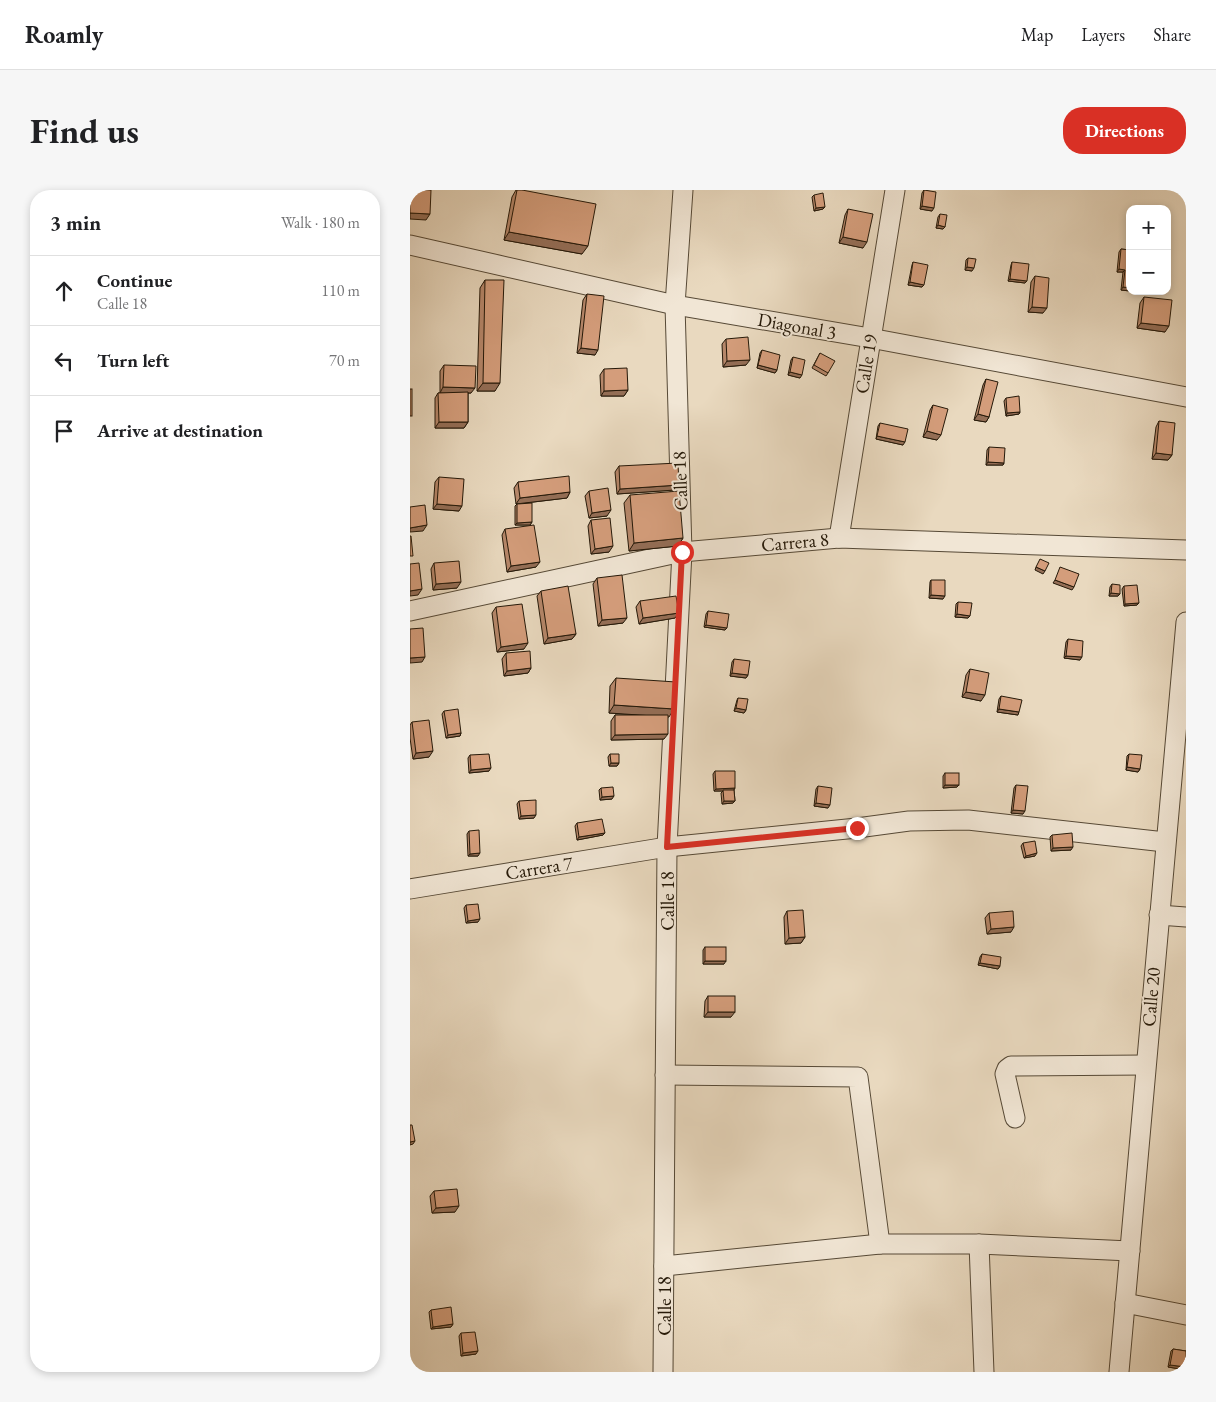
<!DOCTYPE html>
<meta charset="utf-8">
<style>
body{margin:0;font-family:"EB Garamond",serif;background:#f6f6f6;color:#202124}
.controls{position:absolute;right:15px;top:15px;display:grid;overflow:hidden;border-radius:10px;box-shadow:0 2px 8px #0003}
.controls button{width:45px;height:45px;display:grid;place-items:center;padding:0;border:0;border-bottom:1px solid #e0e0e0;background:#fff;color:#202124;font:25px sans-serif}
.stop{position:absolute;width:15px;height:15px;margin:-11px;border:4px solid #d93025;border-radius:50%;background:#fff}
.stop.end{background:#d93025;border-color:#fff;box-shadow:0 1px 5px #0008}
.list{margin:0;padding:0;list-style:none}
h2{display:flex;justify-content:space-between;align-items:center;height:65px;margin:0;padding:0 20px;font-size:21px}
h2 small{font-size:16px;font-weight:400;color:#757577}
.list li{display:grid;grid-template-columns:32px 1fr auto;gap:15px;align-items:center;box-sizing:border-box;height:70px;padding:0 20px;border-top:1px solid #e0e0e0}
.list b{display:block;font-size:19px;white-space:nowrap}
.list p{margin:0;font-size:16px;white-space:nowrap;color:#757577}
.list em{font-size:16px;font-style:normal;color:#757577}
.icon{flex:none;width:28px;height:28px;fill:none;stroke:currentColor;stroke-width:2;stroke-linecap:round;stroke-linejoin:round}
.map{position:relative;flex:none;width:776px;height:1182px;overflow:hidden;border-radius:20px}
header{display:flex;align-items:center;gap:30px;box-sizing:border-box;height:70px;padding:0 25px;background:#fff;border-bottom:1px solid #e0e0e0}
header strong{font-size:24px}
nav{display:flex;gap:28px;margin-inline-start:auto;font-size:18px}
.intro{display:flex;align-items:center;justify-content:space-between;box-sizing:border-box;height:120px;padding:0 30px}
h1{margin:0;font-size:35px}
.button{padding:12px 22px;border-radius:20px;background:#d93025;color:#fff;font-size:18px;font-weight:700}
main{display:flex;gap:30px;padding:0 30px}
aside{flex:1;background:#fff;border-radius:20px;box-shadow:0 2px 8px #0003}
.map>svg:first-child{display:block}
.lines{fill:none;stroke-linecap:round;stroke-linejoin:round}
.minor-casing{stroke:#564936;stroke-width:21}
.minor{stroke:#f1e6d5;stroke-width:19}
.wall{fill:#b6876a;stroke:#251909}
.shaded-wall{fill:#946e56;stroke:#251909}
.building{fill:#d49d7b;stroke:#251909}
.route{stroke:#d93025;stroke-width:6}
.labels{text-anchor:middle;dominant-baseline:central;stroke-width:4;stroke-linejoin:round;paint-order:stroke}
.street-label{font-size:19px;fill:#251909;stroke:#f1e6d5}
</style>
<header>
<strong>Roamly</strong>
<nav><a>Map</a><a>Layers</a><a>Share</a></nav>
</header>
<div class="intro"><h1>Find us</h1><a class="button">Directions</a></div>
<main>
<aside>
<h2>3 min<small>Walk · 180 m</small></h2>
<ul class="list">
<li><svg class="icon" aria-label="ahead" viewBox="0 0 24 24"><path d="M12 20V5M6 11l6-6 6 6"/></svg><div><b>Continue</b><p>Calle 18</p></div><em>110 m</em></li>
<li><svg class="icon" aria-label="left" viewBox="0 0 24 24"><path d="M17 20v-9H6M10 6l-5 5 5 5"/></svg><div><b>Turn left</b></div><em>70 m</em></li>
<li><svg class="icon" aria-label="arrive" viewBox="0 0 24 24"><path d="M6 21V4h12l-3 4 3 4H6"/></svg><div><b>Arrive at destination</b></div></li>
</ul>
</aside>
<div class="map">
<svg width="776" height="1182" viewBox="0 0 776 1182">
<rect width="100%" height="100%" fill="#e9d9bf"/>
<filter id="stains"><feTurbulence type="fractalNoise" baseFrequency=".004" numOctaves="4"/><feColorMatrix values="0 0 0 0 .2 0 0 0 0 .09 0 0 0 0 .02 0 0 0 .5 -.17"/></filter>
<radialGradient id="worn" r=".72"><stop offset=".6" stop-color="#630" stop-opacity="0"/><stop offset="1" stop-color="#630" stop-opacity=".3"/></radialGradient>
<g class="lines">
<defs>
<g id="minor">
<polyline points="0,55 265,115 460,148 776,207"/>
<polyline points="429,348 485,0"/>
<polyline points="0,421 272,362 429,348 776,360"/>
<polyline points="0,699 257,657 447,638 499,631 558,630 755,652"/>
<polyline points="749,725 776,727"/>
<polyline points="255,885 448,887 470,1054"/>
<polyline points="605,928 595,884 597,879 601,876 735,875"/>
<polyline points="569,1054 574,1182"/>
<polyline points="254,1076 470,1054 569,1054 720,1061"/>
<polyline points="715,1113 776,1125"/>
<polyline points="253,1182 257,657 272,362 265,115 273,0"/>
<polyline points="709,1182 776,432"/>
</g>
</defs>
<use href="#minor" class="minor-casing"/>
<use href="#minor" class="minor"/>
</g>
<g class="wall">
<polygon points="106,0 112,0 172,64 94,50 102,7"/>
<polygon points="514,0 522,21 510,19 512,3"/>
<polygon points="404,5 413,19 404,21 402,7"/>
<polygon points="438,19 453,58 429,53 435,25"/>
<polygon points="530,24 535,37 533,39 526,38 528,27"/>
<polygon points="711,59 720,60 720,101 711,100 713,82 707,82 709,62"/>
<polygon points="558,68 562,81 555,80 556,70"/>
<polygon points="503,72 512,97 498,95 502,75"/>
<polygon points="602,72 615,93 598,91 601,75"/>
<polygon points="625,86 633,123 618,122 621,92"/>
<polygon points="75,90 85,201 67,201 70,98"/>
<polygon points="177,104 185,165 167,163 173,110"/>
<polygon points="734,107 755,142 727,138 730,113"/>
<polygon points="316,149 336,175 313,177 312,154"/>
<polygon points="352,160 367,180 365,183 347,178 350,163"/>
<polygon points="410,163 418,183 416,186 402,178"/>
<polygon points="383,167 390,188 378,185 381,170"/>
<polygon points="34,175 61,203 58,203 58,232 54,238 25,238 25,208 28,203 30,203 30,181"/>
<polygon points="194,179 218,200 214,206 191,206 190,185"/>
<polygon points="576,189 579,227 576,232 564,230 573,195"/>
<polygon points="596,208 610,222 609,224 596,226 594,211"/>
<polygon points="523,215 527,250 513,247 520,220"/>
<polygon points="749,231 762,265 758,270 742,269 746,237"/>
<polygon points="470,233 493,255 466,249 468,236"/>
<polygon points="579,257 594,273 593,275 576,275 577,260"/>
<polygon points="209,276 269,295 265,300 207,304 205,282"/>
<polygon points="29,287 49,321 23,319 25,292"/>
<polygon points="108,292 160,302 157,308 107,314 122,332 120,335 105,335 105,316 107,314 106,314 104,298"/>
<polygon points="179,301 197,326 179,328 175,306"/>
<polygon points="220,305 273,348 268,356 219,361 214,313"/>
<polygon points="181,330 199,362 181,364 178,336"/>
<polygon points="95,339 126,377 97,382 92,345"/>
<polygon points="24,373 47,398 23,400 21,379"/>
<polygon points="187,388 213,433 188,436 183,394"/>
<polygon points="521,390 533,409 519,408 520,392"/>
<polygon points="702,394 710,404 708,406 699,406 700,397"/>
<polygon points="714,396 727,415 714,416 712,399"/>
<polygon points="131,401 166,444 162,449 134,454 127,406"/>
<polygon points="230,411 269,423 265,428 229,434 226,417"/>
<polygon points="548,412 560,426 558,428 545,427 546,414"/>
<polygon points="86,417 114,459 87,462 82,423"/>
<polygon points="298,421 317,438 315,440 294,437 296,424"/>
<polygon points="658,449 670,470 654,468 656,452"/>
<polygon points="96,463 121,478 118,483 94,486 92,469"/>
<polygon points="324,469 338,485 336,488 320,486 322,472"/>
<polygon points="560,479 571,511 552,507 556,485"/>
<polygon points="206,488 259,527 258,526 254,549 201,550 201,531 205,525 237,525 199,523 200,496"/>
<polygon points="591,506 608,525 587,522 589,509"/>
<polygon points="328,508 336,520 334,523 324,521 327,510"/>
<polygon points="34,521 51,543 50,546 36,548 32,524"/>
<polygon points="2,532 19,567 3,569 0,548 0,535"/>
<polygon points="200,564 209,573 207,576 199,576 198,567"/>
<polygon points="719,564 730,579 728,582 716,580 717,566"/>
<polygon points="60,565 79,581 59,583 58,568"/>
<polygon points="305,581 325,598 324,600 325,611 323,613 312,614 311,603 313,601 304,601 303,584"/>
<polygon points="535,583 549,595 547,597 533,598 533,586"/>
<polygon points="606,595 613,624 601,623 604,598"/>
<polygon points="408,596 418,618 404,616 406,599"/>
<polygon points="191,598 202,609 190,610 189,600"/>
<polygon points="109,611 124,628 109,629 107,614"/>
<polygon points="167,633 195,643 193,645 167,650 165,636"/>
<polygon points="59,641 68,666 58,666 57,644"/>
<polygon points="642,645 661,660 641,661 640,647"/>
<polygon points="613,653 625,666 614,668 611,656"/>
<polygon points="56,715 68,732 56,733 54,718"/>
<polygon points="377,721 395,747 391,753 375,754 374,727"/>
<polygon points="579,723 601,742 577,744 575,728"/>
<polygon points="295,757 314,774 293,774 293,760"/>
<polygon points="572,764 590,776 588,779 568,775 570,767"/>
<polygon points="298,806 321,827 294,827 295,811"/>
<polygon points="24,1001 45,1022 22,1023 20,1006"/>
<polygon points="21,1120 43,1134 41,1137 21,1139 19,1122"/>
<polygon points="51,1143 66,1164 51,1166 49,1146"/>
<polygon points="763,1159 776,1161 776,1180 758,1177 761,1161"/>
</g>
<g class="shaded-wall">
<polygon points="512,16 524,18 522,21 510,19"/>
<polygon points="415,17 413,19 404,21 406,18"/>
<polygon points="0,23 20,24 16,30 0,29"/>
<polygon points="528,35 535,37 533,39 526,38"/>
<polygon points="99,42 178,56 172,64 94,50"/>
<polygon points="433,47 457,52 453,58 429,53"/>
<polygon points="557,77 564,78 562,81 555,80"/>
<polygon points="709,79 715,80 713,82 707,82"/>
<polygon points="600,89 617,91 615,93 598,91"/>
<polygon points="500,92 514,95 512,97 498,95"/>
<polygon points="713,97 720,98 720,101 711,100"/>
<polygon points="622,117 637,118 633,123 618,122"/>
<polygon points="731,133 759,136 755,142 727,138"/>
<polygon points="171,158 188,160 185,165 167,163"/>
<polygon points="340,170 336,175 313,177 317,171"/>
<polygon points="348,175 367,180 365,183 347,178"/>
<polygon points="380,182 392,185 390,188 378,185"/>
<polygon points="73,193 90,193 85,201 67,201"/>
<polygon points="33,197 65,198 61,203 30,203"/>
<polygon points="218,200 214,206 191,206 194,201"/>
<polygon points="610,222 609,224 596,226 597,223"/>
<polygon points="568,224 579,227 576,232 564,230"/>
<polygon points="29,232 58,232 54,238 25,238"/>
<polygon points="517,241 531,245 527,250 513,247"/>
<polygon points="467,246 495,252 493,255 466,249"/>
<polygon points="746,263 762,265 758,270 742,269"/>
<polygon points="578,272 594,273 593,275 576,275"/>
<polygon points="269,295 265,300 207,304 210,299"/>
<polygon points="160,302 157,308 106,314 110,308"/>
<polygon points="27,314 52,316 49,321 23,319"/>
<polygon points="201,320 197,326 179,328 182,323"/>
<polygon points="122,332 120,335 105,335 107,333"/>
<polygon points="17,335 13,341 0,342 0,338"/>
<polygon points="273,348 268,356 219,361 224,353"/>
<polygon points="203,356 199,362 181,364 185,359"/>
<polygon points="130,372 126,377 97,382 101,376"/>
<polygon points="626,377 635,381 633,384 625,380"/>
<polygon points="645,390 664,397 662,400 643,393"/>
<polygon points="51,392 47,398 23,400 26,394"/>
<polygon points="12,399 8,405 0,406 0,401"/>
<polygon points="701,403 710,404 708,406 699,406"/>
<polygon points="521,405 535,406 533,409 519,408"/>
<polygon points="729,413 727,415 714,416 715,414"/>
<polygon points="269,423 265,428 229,434 233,428"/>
<polygon points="547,424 560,426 558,428 545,427"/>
<polygon points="217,428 213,433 188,436 192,430"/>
<polygon points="296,435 317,438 315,440 294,437"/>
<polygon points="166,444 162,449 134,454 138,448"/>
<polygon points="118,453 114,459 87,462 91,457"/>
<polygon points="656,466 672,467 670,470 654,468"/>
<polygon points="15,467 12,472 0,473 0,468"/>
<polygon points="121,478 118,483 94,486 97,481"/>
<polygon points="322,483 338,485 336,488 320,486"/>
<polygon points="556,502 575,505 571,511 552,507"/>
<polygon points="204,515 264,519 259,527 199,523"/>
<polygon points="326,518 336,520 334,523 324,521"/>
<polygon points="589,519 609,522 608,525 587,522"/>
<polygon points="51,543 50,546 36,548 38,545"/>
<polygon points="258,544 254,549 201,550 205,545"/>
<polygon points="23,561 19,567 3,569 6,563"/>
<polygon points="201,573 209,573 207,576 199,576"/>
<polygon points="717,577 730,579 728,582 716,580"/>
<polygon points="81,578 79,581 59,583 61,580"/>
<polygon points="535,595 549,595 547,597 533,598"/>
<polygon points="325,598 323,601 304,601 306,599"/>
<polygon points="204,606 202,609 190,610 192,607"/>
<polygon points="314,611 325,611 323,613 312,614"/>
<polygon points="406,613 420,615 418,618 404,616"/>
<polygon points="603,620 615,621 613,624 601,623"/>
<polygon points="126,625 124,628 109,629 111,626"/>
<polygon points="195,643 193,645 167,650 169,647"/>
<polygon points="663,657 661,660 641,661 643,658"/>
<polygon points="70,663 68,666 58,666 60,664"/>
<polygon points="627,663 625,666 614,668 616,666"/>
<polygon points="70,729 68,732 56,733 58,731"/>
<polygon points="604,737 601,742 577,744 581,739"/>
<polygon points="395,747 391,753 375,754 379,748"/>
<polygon points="295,771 316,771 314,774 293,774"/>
<polygon points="570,773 590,776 588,779 568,775"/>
<polygon points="298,822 325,822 321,827 294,827"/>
<polygon points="5,951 3,954 0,955 0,952"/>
<polygon points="49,1016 45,1022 22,1023 26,1018"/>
<polygon points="43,1134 41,1137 21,1139 23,1137"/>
<polygon points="68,1161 66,1164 51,1166 53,1163"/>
<polygon points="760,1175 776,1177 776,1180 758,1177"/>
</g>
<g class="building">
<polygon points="0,0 21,0 20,24 0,23"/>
<polygon points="107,0 112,0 186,14 178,56 99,42"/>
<polygon points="514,0 526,2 524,18 512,16"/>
<polygon points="413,3 415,17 406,18 404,5"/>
<polygon points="438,19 463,24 457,52 433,47"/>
<polygon points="530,24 537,25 535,37 528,35"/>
<polygon points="711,59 720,60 720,98 713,97 715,80 709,79"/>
<polygon points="558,68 566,69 564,78 557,77"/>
<polygon points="503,72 518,75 514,95 500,92"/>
<polygon points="602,72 619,74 617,91 600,89"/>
<polygon points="625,86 639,88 637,118 622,117"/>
<polygon points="75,90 94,90 90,193 73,193"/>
<polygon points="177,104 194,106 188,160 171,158"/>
<polygon points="734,107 762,110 759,136 731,133"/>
<polygon points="338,147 340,170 317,171 316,149"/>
<polygon points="352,160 370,165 367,180 348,175"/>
<polygon points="410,163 425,171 418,183 404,175"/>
<polygon points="383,167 395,170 392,185 380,182"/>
<polygon points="34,175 66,176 65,198 33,197"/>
<polygon points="217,178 218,200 194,201 194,179"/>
<polygon points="576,189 588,192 579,227 568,224"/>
<rect x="0" y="199" width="2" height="27"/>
<polygon points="58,202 58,232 29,232 28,203"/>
<polygon points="609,206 610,222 597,223 596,208"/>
<polygon points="523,215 538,219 531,245 517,241"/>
<polygon points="749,231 765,233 762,265 746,263"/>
<polygon points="470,233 498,239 495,252 467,246"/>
<polygon points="579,257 595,258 594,273 578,272"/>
<polygon points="268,273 269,295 210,299 209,276"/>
<polygon points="159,286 160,302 110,308 108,292"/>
<polygon points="29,287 54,289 52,316 27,314"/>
<polygon points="198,298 201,320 182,323 179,301"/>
<polygon points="269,301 273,348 224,353 220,305"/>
<polygon points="122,313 122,332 107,333 107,314"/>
<polygon points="15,315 17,335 0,338 0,317"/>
<polygon points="200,328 203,356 185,359 181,330"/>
<polygon points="124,335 130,372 101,376 95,339"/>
<polygon points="0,346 1,346 3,366 0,366"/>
<polygon points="630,369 639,373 635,381 626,377"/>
<polygon points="49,371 51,392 26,394 24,373"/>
<polygon points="9,373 12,399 0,401 0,374"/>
<polygon points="650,377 669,384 664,397 645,390"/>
<polygon points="212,385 217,428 192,430 187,388"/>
<polygon points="521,390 535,390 535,406 521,405"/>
<polygon points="702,394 710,395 710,404 701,403"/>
<polygon points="727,395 729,413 715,414 714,396"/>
<polygon points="158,396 166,444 138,448 131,401"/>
<polygon points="266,406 269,423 233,428 230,411"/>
<polygon points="548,412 562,413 560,426 547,424"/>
<polygon points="112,414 118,453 91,457 86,417"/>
<polygon points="298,421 319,424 317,438 296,435"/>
<polygon points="13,438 15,467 0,468 0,439"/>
<polygon points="658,449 673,451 672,467 656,466"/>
<polygon points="120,461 121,478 97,481 96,463"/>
<polygon points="324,469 340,471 338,485 322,483"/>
<polygon points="560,479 579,483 575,505 556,502"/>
<polygon points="206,488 266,492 264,519 204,515"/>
<polygon points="591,506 612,510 609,522 589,519"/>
<polygon points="328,508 338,509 336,520 326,518"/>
<polygon points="48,519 51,543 38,545 34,521"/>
<polygon points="205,525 258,525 258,544 205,545"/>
<polygon points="19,530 23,561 6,563 2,532"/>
<polygon points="79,564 81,578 61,580 60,565"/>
<polygon points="200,564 209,564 209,573 201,573"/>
<polygon points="719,564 732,565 730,579 717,577"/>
<polygon points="305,581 325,581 325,598 306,599"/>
<rect x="535" y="583" width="14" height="12"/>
<polygon points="606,595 618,596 615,621 603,620"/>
<polygon points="408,596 422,598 420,615 406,613"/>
<polygon points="203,597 204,606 192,607 191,598"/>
<polygon points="313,600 324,600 325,611 314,611"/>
<polygon points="126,610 126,625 111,626 109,611"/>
<polygon points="192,629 195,643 169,647 167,633"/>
<polygon points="69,640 70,663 60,664 59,641"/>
<polygon points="662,643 663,657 643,658 642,645"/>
<polygon points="625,651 627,663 616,666 613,653"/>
<polygon points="68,714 70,729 58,731 56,715"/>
<polygon points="393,720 395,747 379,748 377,721"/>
<polygon points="603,721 604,737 581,739 579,723"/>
<rect x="295" y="757" width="21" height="14"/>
<polygon points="572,764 591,767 590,776 570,773"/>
<rect x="298" y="806" width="27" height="16"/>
<polygon points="0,935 2,935 5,951 0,952"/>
<polygon points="47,999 49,1016 26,1018 24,1001"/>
<polygon points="41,1117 43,1134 23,1137 21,1120"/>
<polygon points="65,1142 68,1161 53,1163 51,1143"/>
<polygon points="763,1159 776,1161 776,1177 760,1175"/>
</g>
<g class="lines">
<polyline class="route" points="272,362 257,657 447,638"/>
</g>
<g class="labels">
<g class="street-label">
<text transform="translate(387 136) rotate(10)">Diagonal 3</text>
<text transform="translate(456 174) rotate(-81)">Calle 19</text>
<text transform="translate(270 291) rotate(-92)">Calle 18</text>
<text transform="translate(385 352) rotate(-5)">Carrera 8</text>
<text transform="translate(129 678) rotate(-9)">Carrera 7</text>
<text transform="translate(257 711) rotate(-90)">Calle 18</text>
<text transform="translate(741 807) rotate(-85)">Calle 20</text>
<text transform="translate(254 1116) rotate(-90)">Calle 18</text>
</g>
</g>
<rect width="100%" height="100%" filter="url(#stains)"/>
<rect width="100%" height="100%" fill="url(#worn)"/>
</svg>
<div class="controls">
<button>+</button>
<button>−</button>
</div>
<div class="stop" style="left:272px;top:362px"></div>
<div class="stop end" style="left:447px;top:638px"></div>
</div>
</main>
